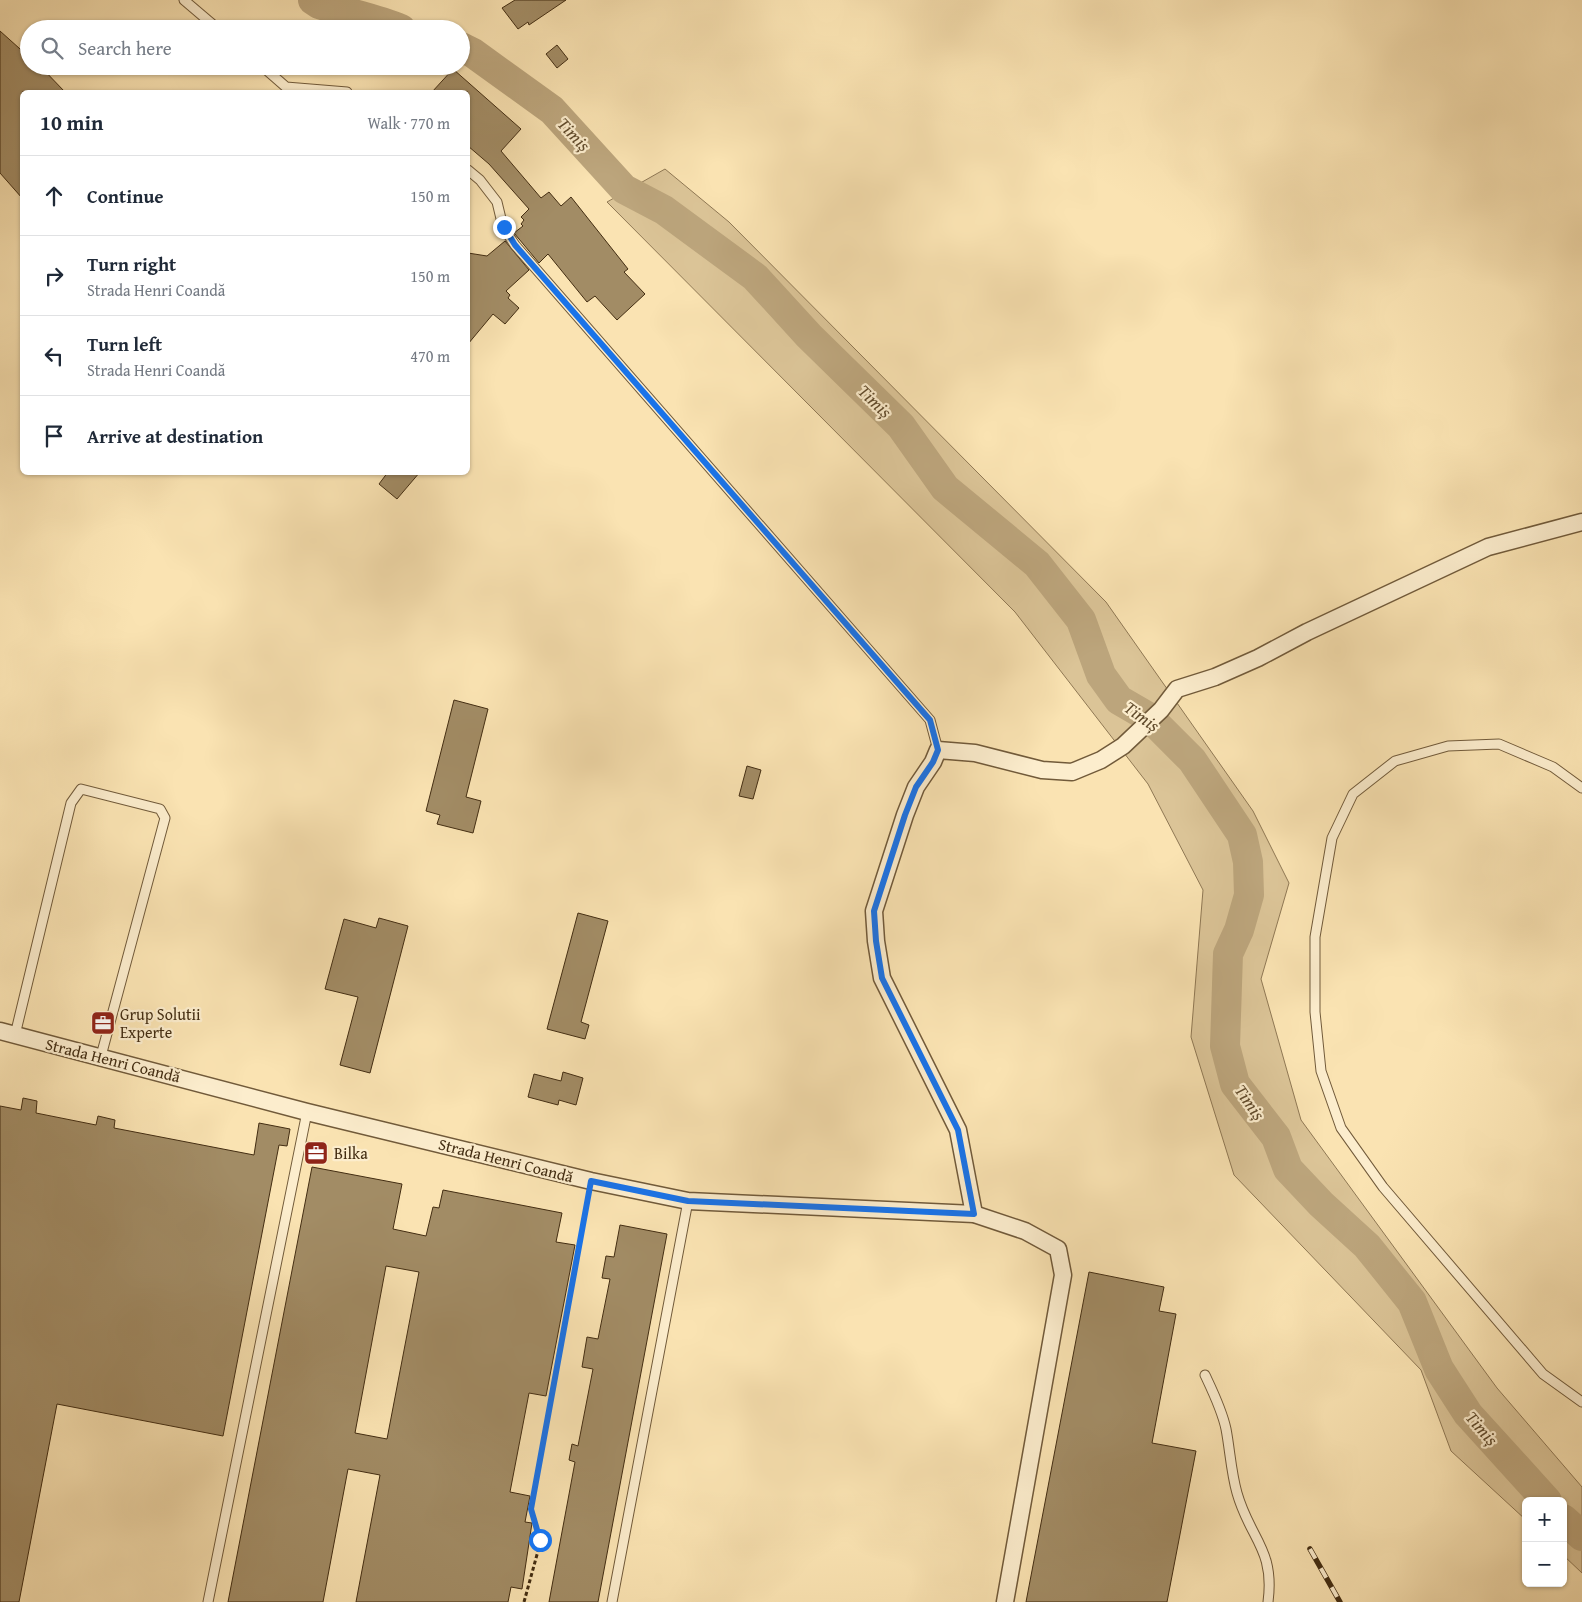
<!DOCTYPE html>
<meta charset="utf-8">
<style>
body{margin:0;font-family:"Gentium Book Plus",serif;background:#f6f6f7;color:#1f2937}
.controls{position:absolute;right:15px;bottom:15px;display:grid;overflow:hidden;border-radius:8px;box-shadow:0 1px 4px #0004}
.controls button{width:45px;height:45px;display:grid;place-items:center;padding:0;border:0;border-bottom:1px solid #e0e1e3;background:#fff;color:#1f2937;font:25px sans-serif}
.stop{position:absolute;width:15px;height:15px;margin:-11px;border:4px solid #1a73e8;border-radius:50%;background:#fff}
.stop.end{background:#1a73e8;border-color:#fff;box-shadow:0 1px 5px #0008}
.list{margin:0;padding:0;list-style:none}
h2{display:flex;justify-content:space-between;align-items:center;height:65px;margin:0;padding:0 20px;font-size:21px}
h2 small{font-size:16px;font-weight:400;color:#747a83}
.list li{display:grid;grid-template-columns:32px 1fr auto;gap:15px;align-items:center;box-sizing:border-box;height:80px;padding:0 20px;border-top:1px solid #e0e1e3}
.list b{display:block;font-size:19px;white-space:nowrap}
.list p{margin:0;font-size:16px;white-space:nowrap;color:#747a83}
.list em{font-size:16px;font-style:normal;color:#747a83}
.icon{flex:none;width:28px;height:28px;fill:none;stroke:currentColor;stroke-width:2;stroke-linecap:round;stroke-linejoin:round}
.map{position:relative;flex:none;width:1582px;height:1602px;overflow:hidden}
.search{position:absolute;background:#fff;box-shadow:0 1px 4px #0004;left:20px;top:20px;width:450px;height:55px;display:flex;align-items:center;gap:12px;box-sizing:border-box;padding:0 18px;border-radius:28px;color:#747a83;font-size:19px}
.panel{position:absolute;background:#fff;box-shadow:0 1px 4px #0004;left:20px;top:90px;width:450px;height:385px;border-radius:8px}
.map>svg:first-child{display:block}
.green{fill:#dbc497;stroke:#8f7854}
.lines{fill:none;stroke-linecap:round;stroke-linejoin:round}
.river{stroke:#bca57c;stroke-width:30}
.building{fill:#a28c65;stroke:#432d12;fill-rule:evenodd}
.service-casing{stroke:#715a3a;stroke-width:11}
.minor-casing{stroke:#715a3a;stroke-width:19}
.path{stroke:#432d12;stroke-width:3;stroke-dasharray:4 2.5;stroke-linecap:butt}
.service{stroke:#fcedcd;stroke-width:9}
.minor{stroke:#fcedcd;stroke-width:16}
.rail-casing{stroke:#432d12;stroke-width:5.5}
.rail{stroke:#fcedcd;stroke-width:4;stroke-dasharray:11;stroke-linecap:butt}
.route{stroke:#1a73e8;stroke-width:6}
.labels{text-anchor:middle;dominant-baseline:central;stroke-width:4.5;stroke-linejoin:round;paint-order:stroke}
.poi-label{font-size:16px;fill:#432d12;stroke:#fcedcd;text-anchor:start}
.street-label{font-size:16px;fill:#432d12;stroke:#fcedcd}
.water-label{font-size:18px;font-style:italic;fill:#614b2c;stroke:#fcedcd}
</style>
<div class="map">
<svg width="1582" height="1602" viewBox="0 0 1582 1602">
<rect width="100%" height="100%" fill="#fae3b2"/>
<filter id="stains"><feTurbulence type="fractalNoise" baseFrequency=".004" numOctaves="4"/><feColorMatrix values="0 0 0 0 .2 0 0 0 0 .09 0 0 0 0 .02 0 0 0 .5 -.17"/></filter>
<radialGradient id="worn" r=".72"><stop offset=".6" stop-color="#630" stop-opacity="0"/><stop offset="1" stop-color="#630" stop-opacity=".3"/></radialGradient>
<polygon class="green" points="665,169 729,222 1106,602 1253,811 1289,883 1261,979 1301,1120 1497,1388 1582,1487 1582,1573 1563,1555 1563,1501 1526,1501 1526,1520 1451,1451 1421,1370 1234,1175 1191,1037 1203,890 1148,784 1015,612 607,202"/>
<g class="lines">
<g class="river">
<path d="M313,0L319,4C346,13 375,18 401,29"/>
<polyline points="461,47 473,53 552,110 624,189 664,210 755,277 809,336 901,426 945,488 1037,564 1081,620 1101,675 1119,700 1150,718 1192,760 1242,835 1248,862 1249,895 1239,930 1228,954 1225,1046 1235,1084 1276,1137 1288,1169 1321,1204 1367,1246 1412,1302 1439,1369 1468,1414 1547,1501"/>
<polyline points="1563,1519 1582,1536"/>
</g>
</g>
<g class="building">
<polygon points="515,0 566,0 529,25 528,22 518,29 502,8"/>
<polygon points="0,31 29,57 29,66 40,66 65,92 22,92 22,198 0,173"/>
<polygon points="557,45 568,59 557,68 546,54"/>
<polygon points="453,69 521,129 501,151 541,198 549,192 561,206 571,197 628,269 624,272 645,294 617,320 595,296 587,302 548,254 539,263 514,233 523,226 521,224 524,220 521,217 529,209 489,164 468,146 468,92 432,92"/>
<polygon points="505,241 529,270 506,291 510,295 508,298 519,308 505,324 493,314 468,344 468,253 487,256"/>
<polygon points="388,472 420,472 397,499 379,484"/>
<polygon points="454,700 488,709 466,797 481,801 473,833 437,824 440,815 426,811"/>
<polygon points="747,766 761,770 753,799 739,796"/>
<polygon points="578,913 608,921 581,1022 589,1025 585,1039 547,1029"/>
<polygon points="379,918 408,926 370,1073 340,1065 358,997 325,989 344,919 376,928"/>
<polygon points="563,1072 583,1078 576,1105 559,1100 558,1105 528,1097 534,1074 561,1081"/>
<polygon points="23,1098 37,1101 36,1113 96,1125 98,1116 115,1120 114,1128 254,1155 259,1123 290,1129 287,1146 279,1145 223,1436 57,1404 19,1602 0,1602 0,1106 21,1110"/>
<path d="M312,1167L402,1184L393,1229L426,1236L433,1207L439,1208L443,1190L562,1213L556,1242L575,1245L546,1396L529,1393L510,1492L530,1496L525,1522L532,1523L522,1589L511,1587L508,1602H356L380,1475L348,1469L323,1602H228ZM386,1266L419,1272L387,1439L355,1433Z"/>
<polygon points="620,1225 667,1234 598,1602 549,1602 575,1462 569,1460 572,1444 578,1446 593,1369 582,1367 587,1337 598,1339 610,1279 602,1278 606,1256 614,1257"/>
<polygon points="1089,1272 1164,1287 1159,1311 1176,1314 1152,1443 1196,1451 1167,1602 1026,1602"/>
</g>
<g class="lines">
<defs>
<g id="service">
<polyline points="184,0 218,29"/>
<polyline points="262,66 286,87 347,92"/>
<polyline points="468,170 480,180 497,202 503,227 515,245 930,720 938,750"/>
<polyline points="1582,788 1553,767 1499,744 1448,746 1395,761 1353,794 1332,838 1315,937 1315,1012 1321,1071 1341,1128 1383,1187 1543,1374 1582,1402"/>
<polyline points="15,1035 71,803 81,789 160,809 165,818 101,1056"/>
<path d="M1205,1375C1213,1392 1222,1410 1226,1429C1230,1450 1231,1472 1237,1493C1250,1539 1275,1549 1268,1602"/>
<polyline points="208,1602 307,1112"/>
<polyline points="612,1602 688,1201"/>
</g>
<g id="minor">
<polyline points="0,1031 307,1112 591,1181 688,1201 974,1214 1025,1231 1058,1249 1063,1275 1005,1602"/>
<polyline points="974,1214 958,1130 882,978 876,941 874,911 905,815 916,787 933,762 938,750 975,753 1042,770 1072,772 1101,760 1123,746 1161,710 1177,689 1215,677 1258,658 1307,632 1488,547 1582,522"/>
</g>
</defs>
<use href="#service" class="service-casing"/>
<use href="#minor" class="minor-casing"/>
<polyline class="path" points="524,1602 541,1540 531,1509 588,1196"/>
<use href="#service" class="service"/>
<use href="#minor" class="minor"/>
<defs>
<polyline id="rail" points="1310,1549 1340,1602"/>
</defs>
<use href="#rail" class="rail-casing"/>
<use href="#rail" class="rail"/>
</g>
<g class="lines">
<polyline class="route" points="504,227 515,245 930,720 938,750 933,762 916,787 905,815 874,911 876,941 882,978 958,1130 974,1214 688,1201 591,1181 531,1509 540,1540"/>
</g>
<defs>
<symbol id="office-square" viewBox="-11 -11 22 22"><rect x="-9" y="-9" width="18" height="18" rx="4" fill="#8f2418" stroke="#fcedcd"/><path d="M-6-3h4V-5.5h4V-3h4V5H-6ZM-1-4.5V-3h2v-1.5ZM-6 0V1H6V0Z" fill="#fff"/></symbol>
</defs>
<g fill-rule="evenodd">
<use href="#office-square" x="89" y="1009" width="28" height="28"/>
<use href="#office-square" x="302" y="1139" width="28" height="28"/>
</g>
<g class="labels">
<g class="poi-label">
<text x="120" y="1014">Grup Solutii<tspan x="120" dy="18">Experte</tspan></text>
<text x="334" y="1153">Bilka</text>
</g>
<g class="street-label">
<text transform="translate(113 1060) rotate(14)">Strada Henri Coandă</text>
<text transform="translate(506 1160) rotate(14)">Strada Henri Coandă</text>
</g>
<g class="water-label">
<text transform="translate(574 134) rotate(47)">Timiș</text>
<text transform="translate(875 401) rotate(44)">Timiș</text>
<text transform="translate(1142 716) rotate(36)">Timiș</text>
<text transform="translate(1250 1102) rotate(55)">Timiș</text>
<text transform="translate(1482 1428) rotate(49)">Timiș</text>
</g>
</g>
<rect width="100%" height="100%" filter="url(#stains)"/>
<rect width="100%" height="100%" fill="url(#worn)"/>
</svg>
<div class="controls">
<button>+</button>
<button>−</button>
</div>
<div class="stop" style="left:540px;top:1540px"></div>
<div class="stop end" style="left:504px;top:227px"></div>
<div class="search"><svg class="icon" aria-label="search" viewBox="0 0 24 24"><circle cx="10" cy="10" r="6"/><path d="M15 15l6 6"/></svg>Search here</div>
<section class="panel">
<h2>10 min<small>Walk · 770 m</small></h2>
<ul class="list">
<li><svg class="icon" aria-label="ahead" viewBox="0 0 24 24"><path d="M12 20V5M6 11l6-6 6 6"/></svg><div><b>Continue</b></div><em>150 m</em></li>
<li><svg class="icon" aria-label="right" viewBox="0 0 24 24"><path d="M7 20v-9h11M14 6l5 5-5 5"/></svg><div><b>Turn right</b><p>Strada Henri Coandă</p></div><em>150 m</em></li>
<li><svg class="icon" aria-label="left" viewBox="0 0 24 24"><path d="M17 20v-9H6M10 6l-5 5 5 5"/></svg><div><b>Turn left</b><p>Strada Henri Coandă</p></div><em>470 m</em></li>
<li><svg class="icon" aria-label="arrive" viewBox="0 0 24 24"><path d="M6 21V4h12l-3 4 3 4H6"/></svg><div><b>Arrive at destination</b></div></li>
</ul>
</section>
</div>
